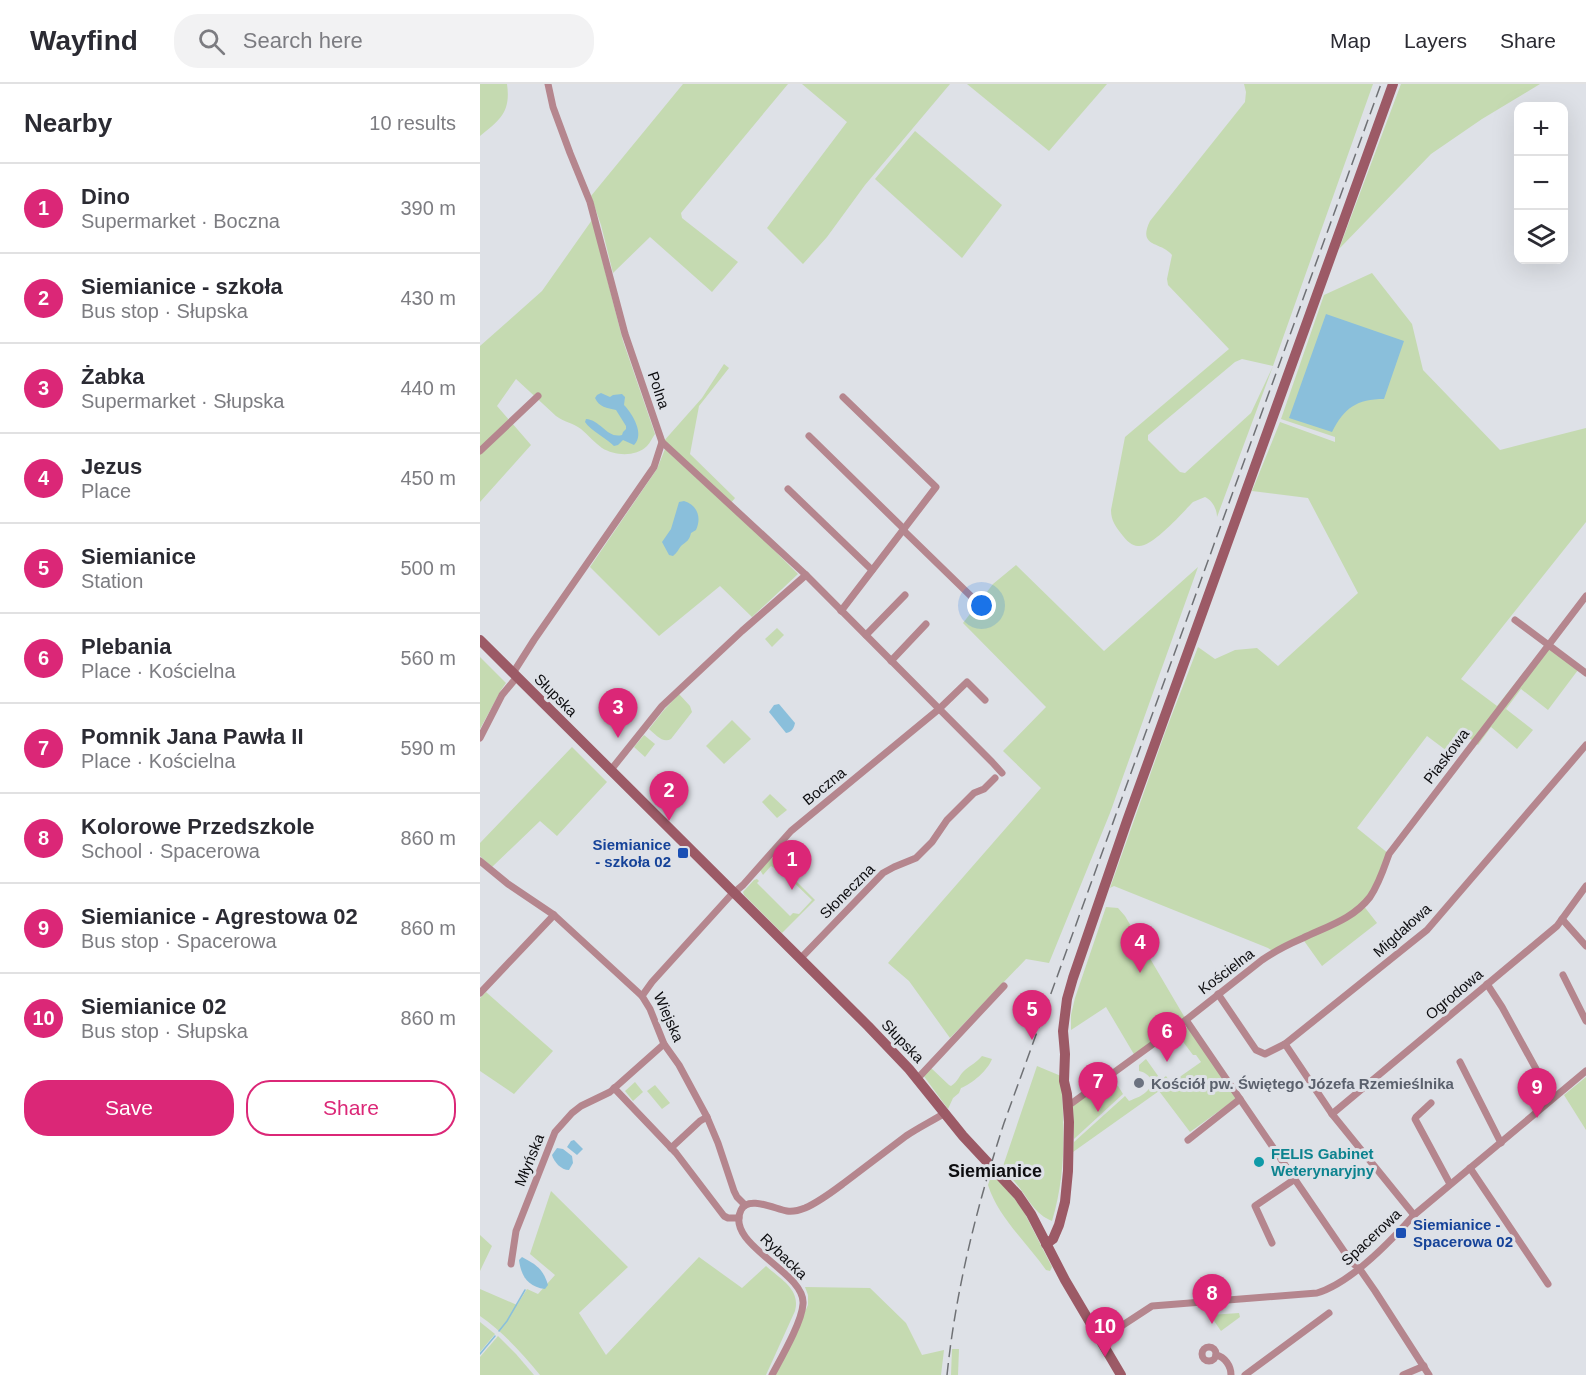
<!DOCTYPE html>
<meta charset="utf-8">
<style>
body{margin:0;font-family:Helvetica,sans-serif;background:#f2f2f3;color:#2b2b33}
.controls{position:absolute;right:18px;top:18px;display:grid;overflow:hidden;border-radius:12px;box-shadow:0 6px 24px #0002}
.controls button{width:54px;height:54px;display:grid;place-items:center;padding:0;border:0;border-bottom:2px solid #e1e1e2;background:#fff;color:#2b2b33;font:30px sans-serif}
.you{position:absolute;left:502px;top:522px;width:21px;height:21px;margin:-15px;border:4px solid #fff;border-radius:50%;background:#1a73e8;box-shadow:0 0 0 9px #1a73e833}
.badge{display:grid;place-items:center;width:39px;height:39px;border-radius:50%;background:#db2777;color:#fff;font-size:20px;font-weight:700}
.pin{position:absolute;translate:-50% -50px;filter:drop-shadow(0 2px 3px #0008)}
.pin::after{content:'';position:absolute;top:32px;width:21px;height:18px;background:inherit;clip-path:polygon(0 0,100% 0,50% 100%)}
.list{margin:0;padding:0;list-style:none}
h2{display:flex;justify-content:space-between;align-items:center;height:78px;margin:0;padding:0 24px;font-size:26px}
h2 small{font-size:20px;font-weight:400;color:#7c7c81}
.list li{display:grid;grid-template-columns:39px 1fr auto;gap:18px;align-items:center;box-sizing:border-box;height:90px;padding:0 24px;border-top:2px solid #e1e1e2}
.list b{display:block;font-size:22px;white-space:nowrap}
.list p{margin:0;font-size:20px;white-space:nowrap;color:#7c7c81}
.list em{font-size:20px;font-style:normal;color:#7c7c81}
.actions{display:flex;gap:12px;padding:18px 24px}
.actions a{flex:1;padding:14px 0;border:2px solid #db2777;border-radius:24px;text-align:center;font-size:21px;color:#db2777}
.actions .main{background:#db2777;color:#fff}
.icon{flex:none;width:33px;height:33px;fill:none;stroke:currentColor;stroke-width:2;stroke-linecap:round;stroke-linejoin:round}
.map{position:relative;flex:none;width:1106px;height:1291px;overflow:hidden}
header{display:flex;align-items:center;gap:36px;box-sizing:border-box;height:84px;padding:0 30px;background:#fff;border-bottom:2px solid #e1e1e2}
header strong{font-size:28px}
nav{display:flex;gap:33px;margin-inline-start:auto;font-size:21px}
.search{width:420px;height:54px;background:#f2f2f3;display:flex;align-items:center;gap:15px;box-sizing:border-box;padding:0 21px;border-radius:24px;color:#7c7c81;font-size:22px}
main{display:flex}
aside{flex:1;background:#fff}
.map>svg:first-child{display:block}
.green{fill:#c5dab1;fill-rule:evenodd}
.water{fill:#8abfdb}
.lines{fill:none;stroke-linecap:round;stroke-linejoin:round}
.stream{stroke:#8abfdb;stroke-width:1.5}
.street{stroke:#b5868e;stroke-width:7}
.secondary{stroke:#9c5a66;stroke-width:10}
.rail{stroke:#6f7175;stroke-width:1.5;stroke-dasharray:12 6;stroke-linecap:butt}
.transit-dot{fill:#1a4fb4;stroke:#dee1e7;stroke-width:2}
.worship-dot{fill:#6b7280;stroke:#dee1e7;stroke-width:2}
.culture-dot{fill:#0f9aa8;stroke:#dee1e7;stroke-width:2}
.labels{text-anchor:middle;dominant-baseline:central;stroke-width:6;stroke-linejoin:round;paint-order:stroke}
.street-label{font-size:15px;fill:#0d0d10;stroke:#dee1e7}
.transit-label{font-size:15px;font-weight:bold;fill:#164399;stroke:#dee1e7;text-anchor:end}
.worship-label{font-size:15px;font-weight:bold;fill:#5b616d;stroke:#dee1e7;text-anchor:start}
.culture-label{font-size:15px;font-weight:bold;fill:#0d838f;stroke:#dee1e7;text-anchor:start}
.quarter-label{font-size:18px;font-weight:bold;fill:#0d0d10;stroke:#dee1e7}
</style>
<header>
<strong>Wayfind</strong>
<div class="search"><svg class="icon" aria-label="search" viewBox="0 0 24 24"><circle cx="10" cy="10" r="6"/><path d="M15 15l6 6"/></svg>Search here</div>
<nav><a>Map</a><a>Layers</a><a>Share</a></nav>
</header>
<main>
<aside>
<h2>Nearby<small>10 results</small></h2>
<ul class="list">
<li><span class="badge">1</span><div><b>Dino</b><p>Supermarket · Boczna</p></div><em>390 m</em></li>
<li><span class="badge">2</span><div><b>Siemianice - szkoła</b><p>Bus stop · Słupska</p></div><em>430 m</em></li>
<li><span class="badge">3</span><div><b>Żabka</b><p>Supermarket · Słupska</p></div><em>440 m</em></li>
<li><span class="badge">4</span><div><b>Jezus</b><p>Place</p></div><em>450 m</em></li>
<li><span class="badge">5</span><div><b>Siemianice</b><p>Station</p></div><em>500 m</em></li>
<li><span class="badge">6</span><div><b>Plebania</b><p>Place · Kościelna</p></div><em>560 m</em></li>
<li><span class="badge">7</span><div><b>Pomnik Jana Pawła II</b><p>Place · Kościelna</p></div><em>590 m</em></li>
<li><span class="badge">8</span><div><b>Kolorowe Przedszkole</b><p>School · Spacerowa</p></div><em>860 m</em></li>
<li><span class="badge">9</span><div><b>Siemianice - Agrestowa 02</b><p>Bus stop · Spacerowa</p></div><em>860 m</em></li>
<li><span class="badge">10</span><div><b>Siemianice 02</b><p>Bus stop · Słupska</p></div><em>860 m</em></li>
</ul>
<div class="actions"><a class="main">Save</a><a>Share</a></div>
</aside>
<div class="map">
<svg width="1106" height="1291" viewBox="0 0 1106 1291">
<rect width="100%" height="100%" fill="#dee1e7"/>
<g class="green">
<path d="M0,0H27C31,28 20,36 0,52Z"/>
<polygon points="203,0 308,0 201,129 202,134 207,138 258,178 232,208 170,153 133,189 121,141 111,112"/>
<polygon points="322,0 470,0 385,101 347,153 323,180 287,144 367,38"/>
<polygon points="487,0 627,0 569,67"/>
<path d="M764,0H893L793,282L737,433C737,425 732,416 725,413L713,418C703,428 672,464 658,462C652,462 646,456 643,452C636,443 631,437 631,426L645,353L749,265L688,201L687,195L692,171C681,157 657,164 670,137L765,18L766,8ZM762,275L793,282L771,329L705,389L700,388L668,356V351L755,278Z"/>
<polygon points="921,0 1060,0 1002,35 951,70 859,165"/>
<polygon points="435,47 522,121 482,174 395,95"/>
<path d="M112,136L143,257L175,350C172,354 170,359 167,362C156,373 135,372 122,364C115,359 108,351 101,345C93,339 84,338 76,332L36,295L17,322L51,361L0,418V262L62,207Z"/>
<polygon points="892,189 932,240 943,286 1020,366 1106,344 1106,438 981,595 1017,622 1068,558 1101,582 1068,626 1041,605 1026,625 1053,646 1037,665 1011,643 998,661 988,653 975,673 947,652 877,744 909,770 902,790 883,821 897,839 842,882 822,854 794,868 788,864 634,802 630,804 686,646 718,563 735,575 755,566 777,564 798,582 878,509 828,414 772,407 800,338 855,358 855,353 801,335 844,211"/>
<polygon points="244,280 249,284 219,322 210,370 255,414 250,420 183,358 222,314"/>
<polygon points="185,365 285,457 318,490 272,533 240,502 179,552 110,483 177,385"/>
<polygon points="536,481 624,567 718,483 630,729 569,879 546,875 470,954 429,897 408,879 561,704 523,667 566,623 483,539 513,500"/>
<polygon points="297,544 304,551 292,563 285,555"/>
<polygon points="0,573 26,599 21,606 0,645"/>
<path d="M199,610L210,622L212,628L191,655C183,660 175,650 169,645L184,626Z"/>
<polygon points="252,636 271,655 244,680 226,662"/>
<polygon points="164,651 175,660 165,673 154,663"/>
<polygon points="92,663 127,698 77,752 60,737 12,783 0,772 0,759"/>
<polygon points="290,710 307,726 297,734 282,718"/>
<polygon points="291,772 335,816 302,849 264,811 263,808 274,796 277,795 279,797 277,799 310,832 313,829 319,830 332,816 305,790 303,792 297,784 296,785 291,782 283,791 280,786"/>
<polygon points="626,823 638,824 645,832 705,934 655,972 626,923 591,946 591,931 595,914"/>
<polygon points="6,908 73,967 34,1010 0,987 0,914"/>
<path d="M708,943L757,1014L710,1048L679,1007L593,1068L594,1058L645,1012L649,1017C656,1014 663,1012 668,1006C676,998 669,989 659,987V981L666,975L681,996L686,992L691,999L721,978L716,971H713L698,951Z"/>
<path d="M502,972L512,975C508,986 492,1000 481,1004L479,1009L473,1014L468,1025L443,991L450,983L469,1001L471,1002C478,998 479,991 485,986C491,981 497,978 502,972Z"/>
<path d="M557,982L581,992C584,1041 587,1088 572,1137C555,1130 549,1116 539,1103C534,1096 528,1091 522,1085Z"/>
<polygon points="1106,993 1106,1046 1084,1011"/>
<polygon points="627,995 638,1002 643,1010 594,1055 593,1022"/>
<polygon points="155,998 163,1008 153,1017 145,1007"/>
<polygon points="175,1001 190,1019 182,1025 167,1007"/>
<path d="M512,1089L534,1114L544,1128L572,1183L570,1187L566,1186C547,1159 518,1133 508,1101Z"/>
<path d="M71,1107L148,1183L99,1229L126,1271L219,1173L262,1204L286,1182C300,1195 321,1205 315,1227L286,1291H60C42,1269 23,1248 0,1232V1205L37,1221L47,1205L58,1210L75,1191L50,1170Z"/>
<polygon points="0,1151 12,1162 0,1187"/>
<polygon points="325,1203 390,1204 426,1239 442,1271 464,1266 461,1291 295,1291 328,1221 328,1211"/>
<polygon points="759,1229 760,1233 741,1247 730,1231"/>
<polygon points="0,1238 15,1250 0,1268"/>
<polygon points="18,1252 36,1270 54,1291 0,1291 0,1273"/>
<polygon points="472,1265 479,1265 478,1291 471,1291"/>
</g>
<g class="water">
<path d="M846,230L924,257L904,315C877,315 864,324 852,348L809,334Z"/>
<path d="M121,309L130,313L133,311L142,310L145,313L144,321C153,330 165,351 154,361L143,356L138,361L134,362C126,354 110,346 105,338L106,335C121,336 127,355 142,351L143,348L146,345V342L136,326C127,324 119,323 115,314L117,311Z"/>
<path d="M204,417C217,421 222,433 216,446L211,449C209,457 207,457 201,462C198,466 197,469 193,472L189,471L182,458L191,445L199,418Z"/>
<path d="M299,620L315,639C314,644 312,648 306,649L289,628L294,621Z"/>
<polygon points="94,1056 103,1065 97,1071 87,1063 91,1057"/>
<path d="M77,1064L83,1065L92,1072L93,1079L89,1086C81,1086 74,1078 72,1071Z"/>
<path d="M42,1173C57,1181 63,1185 68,1201L65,1205C48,1203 41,1192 39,1176Z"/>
</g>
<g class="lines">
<g class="stream">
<polyline points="19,1247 27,1237 45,1206"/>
<polyline points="0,1270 15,1252"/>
</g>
<g class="street">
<polyline points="329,352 424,445"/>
<polyline points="182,358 326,491 512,678 522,689"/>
<polyline points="0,367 58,312"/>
<polyline points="308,405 392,486"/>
<polyline points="423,446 497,518"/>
<polyline points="361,527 456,403 363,313"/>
<polyline points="1035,536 1106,589"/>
<polyline points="386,551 425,511"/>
<polyline points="411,577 446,540"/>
<polyline points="33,589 54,556 174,383 182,358 145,250 110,118 90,69 73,23 68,0"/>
<polyline points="0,654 22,611 37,593"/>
<polyline points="130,687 182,622 262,547 326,491"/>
<polyline points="0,777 28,800 74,831 162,912"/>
<polyline points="1082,835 1106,862"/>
<polyline points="320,875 403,789 414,783 436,774 452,758 467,736 494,709 504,705 515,694"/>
<polyline points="1083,891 1106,937"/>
<polyline points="1007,900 1022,923 1072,1014"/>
<polyline points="0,909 74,831"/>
<polyline points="738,910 776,966 785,970 805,960 947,846 1106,661"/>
<polyline points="706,936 872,1179 879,1184 895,1207 949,1291"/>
<polyline points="805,960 852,1030 934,1131"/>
<polyline points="980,978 1021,1059"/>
<polyline points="438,994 524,902"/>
<polyline points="134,1004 196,1069 244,1132 248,1134 259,1134"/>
<polyline points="951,1019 936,1033 935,1035 970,1100"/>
<path d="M587,1020L592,1019L706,936L782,876C795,867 809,860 823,854C848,842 873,835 890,813C899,800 904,784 909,770L1106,512"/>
<polyline points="852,1030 1077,842 1106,802"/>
<polyline points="708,1056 760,1015"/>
<polyline points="191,1064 220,1037 227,1033"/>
<polyline points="990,1084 1068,1200"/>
<polyline points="265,1121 257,1113 254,1107 238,1059 227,1033 199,981 184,960 170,925 162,912 172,898 250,812 263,801 311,747 459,625 487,598 505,616"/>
<polyline points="792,1159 775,1122 815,1095"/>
<polyline points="31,1180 36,1147 75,1048 92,1029 101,1022 130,1008 184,960"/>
<path d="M620,1256L672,1222L837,1209C871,1199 910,1158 934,1131L1106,987"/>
<circle cx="729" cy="1270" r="7"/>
<path d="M736,1271C745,1273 751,1282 751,1291"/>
<path d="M292,1291C301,1274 322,1238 323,1220C326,1188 244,1161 261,1126C268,1111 295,1125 307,1127C313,1128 320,1126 325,1124C339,1118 352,1108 364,1099C384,1084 405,1068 426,1052C438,1044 452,1037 465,1029"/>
<polyline points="765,1291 849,1229"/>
<polyline points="923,1291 944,1282"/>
</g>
<g class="secondary">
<polyline points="0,556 388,942 429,985 483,1052 538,1111 551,1130 585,1196 641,1291"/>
<polyline points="566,1160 573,1155 579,1141 585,1118 588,1087 589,1038 587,1010 584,997 585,970 583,947 587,915 593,894 647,737 913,0"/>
</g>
<path class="rail" d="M467,1291C476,1204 497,1122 524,1039L901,0"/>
</g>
<g class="transit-dot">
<rect x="197" y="763" width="12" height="12" rx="3"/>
<rect x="915" y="1143" width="12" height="12" rx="3"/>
</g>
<circle class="worship-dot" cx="659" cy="999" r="6"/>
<circle class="culture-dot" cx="779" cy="1078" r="6"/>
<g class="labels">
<g class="street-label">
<text transform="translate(179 306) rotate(71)">Polna</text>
<text transform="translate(76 611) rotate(45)">Słupska</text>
<text transform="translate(966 672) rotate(-53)">Piaskowa</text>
<text transform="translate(344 702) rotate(-39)">Boczna</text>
<text transform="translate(367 807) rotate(-45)">Słoneczna</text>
<text transform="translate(922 846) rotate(-42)">Migdałowa</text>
<text transform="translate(746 887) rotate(-37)">Kościelna</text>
<text transform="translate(974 910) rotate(-40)">Ogrodowa</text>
<text transform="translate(189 933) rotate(66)">Wiejska</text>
<text transform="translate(423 957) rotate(46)">Słupska</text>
<text transform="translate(49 1076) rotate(-68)">Młyńska</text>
<text transform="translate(891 1153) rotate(-43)">Spacerowa</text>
<text transform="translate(304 1172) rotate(44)">Rybacka</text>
</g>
<g class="transit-label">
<text x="191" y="760">Siemianice<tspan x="191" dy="17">- szkoła 02</tspan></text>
<text x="933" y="1140" text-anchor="start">Siemianice -<tspan x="933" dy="17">Spacerowa 02</tspan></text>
</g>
<g class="worship-label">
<text x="671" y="999">Kościół pw. Świętego Józefa Rzemieślnika</text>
</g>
<g class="culture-label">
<text x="791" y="1069">FELIS Gabinet<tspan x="791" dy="17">Weterynaryjny</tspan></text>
</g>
<g class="quarter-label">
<text x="515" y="1087">Siemianice</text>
</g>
</g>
</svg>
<div class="controls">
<button>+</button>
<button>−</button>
<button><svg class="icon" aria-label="layers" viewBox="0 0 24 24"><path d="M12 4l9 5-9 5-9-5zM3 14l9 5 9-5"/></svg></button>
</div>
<div class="you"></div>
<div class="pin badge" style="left:312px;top:806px">1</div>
<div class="pin badge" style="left:189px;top:737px">2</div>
<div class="pin badge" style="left:138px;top:654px">3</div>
<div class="pin badge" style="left:660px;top:889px">4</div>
<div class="pin badge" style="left:552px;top:956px">5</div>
<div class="pin badge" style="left:687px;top:978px">6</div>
<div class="pin badge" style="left:618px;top:1028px">7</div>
<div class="pin badge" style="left:732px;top:1240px">8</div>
<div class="pin badge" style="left:1057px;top:1034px">9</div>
<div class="pin badge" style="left:625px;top:1273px">10</div>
</div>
</main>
